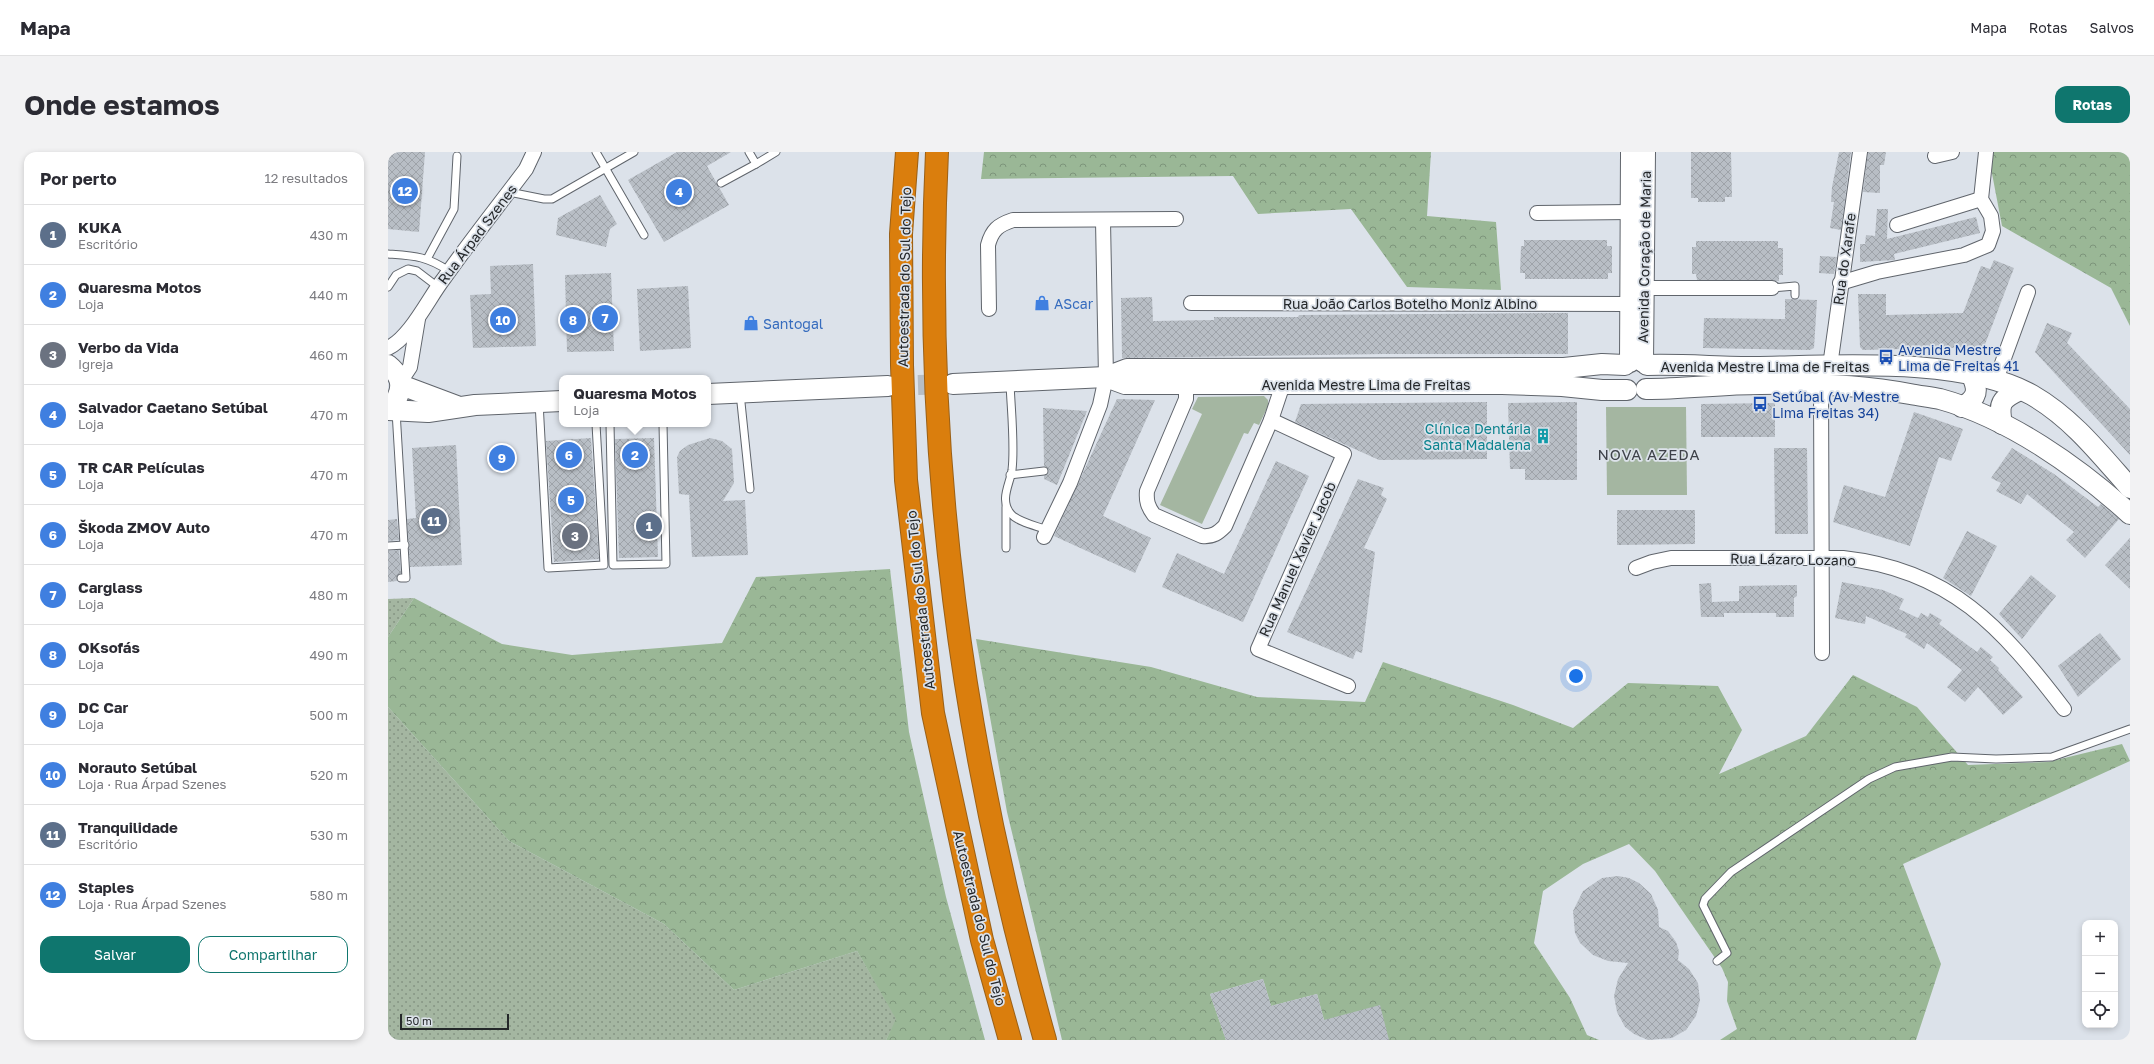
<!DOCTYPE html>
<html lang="pt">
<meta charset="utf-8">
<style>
body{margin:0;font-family:"Golos Text",sans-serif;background:#f2f2f3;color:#2b2b33}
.controls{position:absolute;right:12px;bottom:12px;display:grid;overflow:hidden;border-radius:8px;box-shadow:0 2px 6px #0003}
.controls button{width:36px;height:36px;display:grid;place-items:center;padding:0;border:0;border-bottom:1px solid #e1e1e2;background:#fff;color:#2b2b33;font:20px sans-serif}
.scale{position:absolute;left:12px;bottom:10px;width:109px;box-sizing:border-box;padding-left:4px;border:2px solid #24272a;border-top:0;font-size:11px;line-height:14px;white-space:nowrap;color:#24272a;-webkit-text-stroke:3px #dce2ea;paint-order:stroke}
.you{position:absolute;left:1188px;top:524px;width:14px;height:14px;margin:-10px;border:3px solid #fff;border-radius:50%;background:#1a73e8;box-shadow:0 0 0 6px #1a73e833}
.badge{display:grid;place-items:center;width:26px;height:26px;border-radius:50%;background:#0f766e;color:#fff;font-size:13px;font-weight:700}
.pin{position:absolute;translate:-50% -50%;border:2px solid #fff;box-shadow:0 1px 4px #0006}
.popup{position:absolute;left:171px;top:223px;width:152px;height:52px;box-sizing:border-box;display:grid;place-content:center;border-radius:8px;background:#fff;filter:drop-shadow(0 1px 3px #0005);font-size:13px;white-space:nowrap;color:#7c7c81}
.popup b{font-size:15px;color:#2b2b33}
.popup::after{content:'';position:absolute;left:50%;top:100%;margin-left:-8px;border:8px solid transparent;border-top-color:#fff}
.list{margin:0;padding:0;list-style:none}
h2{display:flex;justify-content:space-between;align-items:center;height:52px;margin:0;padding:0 16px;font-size:17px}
h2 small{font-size:13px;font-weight:400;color:#7c7c81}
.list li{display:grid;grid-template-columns:26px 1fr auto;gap:12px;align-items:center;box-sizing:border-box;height:60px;padding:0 16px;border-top:1px solid #e1e1e2}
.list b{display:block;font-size:15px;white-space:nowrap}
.list p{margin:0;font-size:13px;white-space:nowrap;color:#7c7c81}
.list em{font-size:13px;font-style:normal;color:#7c7c81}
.actions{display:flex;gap:8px;padding:12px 16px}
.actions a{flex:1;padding:9px 0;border:1px solid #0f766e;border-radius:12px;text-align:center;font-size:14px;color:#0f766e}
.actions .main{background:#0f766e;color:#fff}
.icon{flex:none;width:22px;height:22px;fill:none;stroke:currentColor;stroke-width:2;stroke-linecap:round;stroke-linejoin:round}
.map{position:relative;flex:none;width:1742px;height:888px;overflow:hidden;border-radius:12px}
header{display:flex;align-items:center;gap:24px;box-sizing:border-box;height:56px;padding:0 20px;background:#fff;border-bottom:1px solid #e1e1e2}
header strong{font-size:19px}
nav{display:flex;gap:22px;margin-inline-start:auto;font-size:14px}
.intro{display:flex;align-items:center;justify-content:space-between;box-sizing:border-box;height:96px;padding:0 24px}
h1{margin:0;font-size:28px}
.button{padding:10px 18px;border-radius:12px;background:#0f766e;color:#fff;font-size:14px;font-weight:700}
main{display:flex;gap:24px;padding:0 24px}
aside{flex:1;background:#fff;border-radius:12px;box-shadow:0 2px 6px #0003}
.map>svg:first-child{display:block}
.grass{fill:url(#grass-dots)}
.forest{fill:url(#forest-crowns)}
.park{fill:#a4b6a1}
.building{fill:url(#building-cross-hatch)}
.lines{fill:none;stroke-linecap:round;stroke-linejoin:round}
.secondary-tunnel{stroke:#b7bdc4;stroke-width:20;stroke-dasharray:20 10;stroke-linecap:butt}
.lane-casing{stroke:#60656c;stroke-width:9}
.street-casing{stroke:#60656c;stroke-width:16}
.secondary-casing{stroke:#60656c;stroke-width:22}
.highway-casing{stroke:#9a6017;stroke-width:24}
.lane{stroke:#fff;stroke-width:7}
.street{stroke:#fff;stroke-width:14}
.secondary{stroke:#fff;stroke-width:20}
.highway{stroke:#da7e0d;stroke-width:22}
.labels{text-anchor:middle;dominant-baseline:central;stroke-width:3.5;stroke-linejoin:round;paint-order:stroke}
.street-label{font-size:14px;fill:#24272a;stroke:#dce2ea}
.shop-label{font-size:14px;fill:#366cbe;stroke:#dce2ea;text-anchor:start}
.transit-label{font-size:14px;fill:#164399;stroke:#dce2ea;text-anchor:start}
.culture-label{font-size:14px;fill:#0d838f;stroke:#dce2ea;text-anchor:end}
.neighbourhood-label{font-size:15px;letter-spacing:1px;fill:#3e4249;stroke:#dce2ea}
</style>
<header>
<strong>Mapa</strong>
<nav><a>Mapa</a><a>Rotas</a><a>Salvos</a></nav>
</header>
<div class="intro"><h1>Onde estamos</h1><a class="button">Rotas</a></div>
<main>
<aside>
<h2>Por perto<small>12 resultados</small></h2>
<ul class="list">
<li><span class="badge" style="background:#5c6f8a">1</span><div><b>KUKA</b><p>Escritório</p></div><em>430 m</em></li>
<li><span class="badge" style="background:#3f7fe0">2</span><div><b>Quaresma Motos</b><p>Loja</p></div><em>440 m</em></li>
<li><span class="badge" style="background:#6b7280">3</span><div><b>Verbo da Vida</b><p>Igreja</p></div><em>460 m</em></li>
<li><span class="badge" style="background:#3f7fe0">4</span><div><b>Salvador Caetano Setúbal</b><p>Loja</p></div><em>470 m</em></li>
<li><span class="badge" style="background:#3f7fe0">5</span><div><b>TR CAR Películas</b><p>Loja</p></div><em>470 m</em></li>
<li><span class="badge" style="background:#3f7fe0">6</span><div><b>Škoda ZMOV Auto</b><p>Loja</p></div><em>470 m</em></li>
<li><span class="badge" style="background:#3f7fe0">7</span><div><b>Carglass</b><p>Loja</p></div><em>480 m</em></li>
<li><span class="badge" style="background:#3f7fe0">8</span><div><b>OKsofás</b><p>Loja</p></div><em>490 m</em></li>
<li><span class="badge" style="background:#3f7fe0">9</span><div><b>DC Car</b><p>Loja</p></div><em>500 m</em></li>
<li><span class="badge" style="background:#3f7fe0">10</span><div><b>Norauto Setúbal</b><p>Loja · Rua Árpad Szenes</p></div><em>520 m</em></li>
<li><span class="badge" style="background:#5c6f8a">11</span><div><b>Tranquilidade</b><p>Escritório</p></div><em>530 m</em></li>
<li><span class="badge" style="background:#3f7fe0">12</span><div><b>Staples</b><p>Loja · Rua Árpad Szenes</p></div><em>580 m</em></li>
</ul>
<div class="actions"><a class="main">Salvar</a><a>Compartilhar</a></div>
</aside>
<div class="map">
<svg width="1742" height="888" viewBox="0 0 1742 888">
<defs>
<pattern id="grass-dots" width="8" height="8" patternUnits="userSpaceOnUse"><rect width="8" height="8" fill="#a4b6a1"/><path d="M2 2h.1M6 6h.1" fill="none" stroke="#859483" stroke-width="1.8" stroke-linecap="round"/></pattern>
<pattern id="forest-crowns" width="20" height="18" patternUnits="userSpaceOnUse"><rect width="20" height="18" fill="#9ab796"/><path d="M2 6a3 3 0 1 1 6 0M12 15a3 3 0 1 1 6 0" fill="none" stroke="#7d957b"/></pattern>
<pattern id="building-cross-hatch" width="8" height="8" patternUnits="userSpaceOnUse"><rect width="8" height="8" fill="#b8bec5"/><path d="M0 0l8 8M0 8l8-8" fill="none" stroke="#9ea3a9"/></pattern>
</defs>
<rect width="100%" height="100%" fill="#dce2ea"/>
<g class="grass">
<polygon points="26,446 0,485 0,447"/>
<polygon points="0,555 121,689 276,772 346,838 469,799 509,867 498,888 0,888"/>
</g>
<g class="forest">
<polygon points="596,0 1043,0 1039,64 1108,70 1113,138 1019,135 963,57 870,62 845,24 593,27"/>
<polygon points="1605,0 1742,0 1742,174 1723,136 1614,74 1602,11"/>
<polygon points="502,417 521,580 558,745 597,888 498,888 508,867 469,799 346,838 276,772 121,689 0,555 0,485 26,446 114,492 184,503 334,491 368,425"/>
<polygon points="588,487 763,515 869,545 977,550 995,510 1125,553 1185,576 1240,531 1330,534 1354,578 1331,622 1418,584 1465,523 1529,555 1580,613 1660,610 1734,592 1742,609 1515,712 1553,812 1528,888 1332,888 1349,877 1339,849 1340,830 1334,816 1267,719 1241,692 1195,712 1155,739 1146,791 1182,846 1199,883 1211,888 1001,888 936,868 929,842 883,854 875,827 822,842 838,888 674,888 619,660"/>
</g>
<g class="park">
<polygon points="876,244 880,248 880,254 871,273 866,271 860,282 856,281 814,372 772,353 814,262 804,257 810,245"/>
<polygon points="1218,255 1298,255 1299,343 1219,343"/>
</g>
<g class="building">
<polygon points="0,0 37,0 31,80 0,77"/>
<polygon points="289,0 343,0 319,14 341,53 276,90 240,28"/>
<polygon points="1303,0 1343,0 1344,45 1337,45 1337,50 1310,50 1310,46 1303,46"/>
<polygon points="1451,0 1463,0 1453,78 1442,76 1446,50 1443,50 1444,35"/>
<polygon points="1480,0 1498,0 1496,13 1492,13 1492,41 1475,40"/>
<polygon points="212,43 229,72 222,77 218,95 168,83 170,66"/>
<polygon points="1489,57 1500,57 1499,87 1588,65 1592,81 1506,102 1507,108 1472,110 1472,92 1477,92 1478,83 1487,84"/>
<polygon points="1136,88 1219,88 1219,94 1224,94 1224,121 1220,121 1220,127 1137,127 1137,121 1132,121 1133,94 1136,94"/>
<polygon points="1308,89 1390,89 1390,96 1395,96 1395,123 1391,123 1391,129 1309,128 1308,122 1304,122 1304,95 1308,95"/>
<polygon points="1432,104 1449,105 1446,122 1431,121"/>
<polygon points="1606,108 1626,116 1596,195 1475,198 1472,195 1470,142 1498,142 1498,163 1575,161 1593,114 1602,117"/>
<polygon points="145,112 148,194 85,196 82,143 103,142 102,114"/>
<polygon points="223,121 226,199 179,200 177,123"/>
<polygon points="300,134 303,196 252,199 249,137"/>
<polygon points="764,145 765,169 826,168 826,165 910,165 911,163 1180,161 1180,202 996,202 734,206 733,146"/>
<polygon points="1397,147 1429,148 1426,196 1422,198 1315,196 1316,166 1397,167"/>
<polygon points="1659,171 1684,181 1679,191 1742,257 1742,303 1647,200"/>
<polygon points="729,247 767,248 715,364 763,386 747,421 666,384"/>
<polygon points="1099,250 1099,307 991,308 907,270 913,252"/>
<polygon points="1189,250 1189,328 1137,328 1137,317 1122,317 1120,251"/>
<polygon points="1387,251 1387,285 1313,285 1313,252"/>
<polygon points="655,256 699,259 669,333 656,327 656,324 661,319 656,314"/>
<polygon points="1526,260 1575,277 1563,309 1551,305 1522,394 1445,370 1456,333 1497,345"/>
<polygon points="203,286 211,407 166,410 158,289"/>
<polygon points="266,286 270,405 231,406 227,287"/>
<polygon points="322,286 334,289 344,297 346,331 335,349 357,348 360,403 304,405 301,343 291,342 289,305 292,299 300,293"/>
<polygon points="68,293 74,413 22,415 19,367 28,366 24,296"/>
<polygon points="1386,296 1419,296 1420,382 1387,382"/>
<polygon points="1624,296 1666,322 1710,355 1713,352 1731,367 1697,406 1678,388 1686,380 1639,342 1633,352 1608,339 1613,331 1603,326"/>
<polygon points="888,309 921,324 855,470 774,435 789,401 836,422"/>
<polygon points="970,327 996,336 993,343 999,347 976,396 987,400 974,501 968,499 965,507 899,480"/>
<polygon points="1229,358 1307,358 1307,392 1229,393"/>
<polygon points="9,367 11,388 0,389 0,368"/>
<polygon points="1579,379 1609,394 1583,444 1555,426"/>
<polygon points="1742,386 1742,437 1717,413"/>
<polygon points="11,398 13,421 9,424 9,429 0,430 0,399"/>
<polygon points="1643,423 1668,444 1634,487 1611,462"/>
<polygon points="1454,430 1495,438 1516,447 1511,457 1530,466 1533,461 1540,465 1542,461 1554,468 1551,472 1589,500 1593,495 1605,505 1602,508 1611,516 1610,518 1635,545 1615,563 1590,535 1577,550 1559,535 1574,518 1539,491 1536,497 1517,485 1519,482 1478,464 1477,472 1447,466"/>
<polygon points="1323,431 1324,450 1351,449 1351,434 1409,433 1409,444 1406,446 1406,465 1388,465 1388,461 1336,461 1336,465 1313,465 1311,432"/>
<polygon points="1712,481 1733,507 1690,545 1670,514"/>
<polygon points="1230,724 1241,726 1251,731 1263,742 1270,758 1271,775 1280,779 1288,790 1291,799 1290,808 1301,817 1310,831 1312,848 1308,864 1298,878 1284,886 1260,888 1246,882 1237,875 1229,860 1226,844 1230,827 1240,811 1220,809 1205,803 1192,791 1187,781 1185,759 1195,739 1214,726"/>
<polygon points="875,827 883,854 929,842 936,868 992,853 1001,888 838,888 822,842"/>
</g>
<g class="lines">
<polyline class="secondary-tunnel" points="500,234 564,232"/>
<defs>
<g id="lane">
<polyline points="208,0 256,83"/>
<polyline points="361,0 368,12 388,0"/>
<polyline points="333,31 368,12"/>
<polyline points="121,40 156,47 164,47 246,0"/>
<path d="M0,102C27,104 38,104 61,119"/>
<polyline points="39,107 66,57 69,4"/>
<polyline points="0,135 8,123 20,117 29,119 50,135"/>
<polyline points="1384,136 1407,134 1407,143"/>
<path d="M622,231C623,257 627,293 624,318C622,332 611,348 623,362C630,370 649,374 659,378"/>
<polyline points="352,241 362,337"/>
<polyline points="151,250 160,416 216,413 208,272"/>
<polyline points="8,259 18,426 13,426"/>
<polyline points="222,272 225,413 278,412 275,272"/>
<polyline points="622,323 656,319"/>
<polyline points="618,355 618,396"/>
<polyline points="0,394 17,393"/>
<polyline points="1329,809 1339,801 1315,753 1317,747 1343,720 1481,627 1507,615 1564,605 1608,607 1664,605 1742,577"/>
</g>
<g id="street">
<polyline points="1547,4 1564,0"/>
<polyline points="1149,61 1242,60"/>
<polyline points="1509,73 1593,47"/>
<polyline points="1452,131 1489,120 1576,103 1600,93 1605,79 1603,64 1593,47 1598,0"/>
<polyline points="1257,136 1384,136"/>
<polyline points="803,151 1242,152"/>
<path d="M601,157L600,93C604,78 610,73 625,68L788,67"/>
<path d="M0,196C23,185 41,145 57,125C83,88 111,53 138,17L146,0"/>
<polyline points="1442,214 1472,0"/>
<polyline points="1608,228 1640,140"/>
<polyline points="12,230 22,215 30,167"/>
<path d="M798,232V247L759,339C758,349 760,355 766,363L814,384C825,385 830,381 837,374L883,268L895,232"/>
<polyline points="1433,233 1434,501"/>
<polyline points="883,268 956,302 870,497 960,534"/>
<polyline points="656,385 682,331 712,253 718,225 715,69"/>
<path d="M1248,416L1264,410L1283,406H1455C1563,418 1613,475 1676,557"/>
</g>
<g id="secondary">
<polyline points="1242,210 1243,0"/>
<polyline points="1255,210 1257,0"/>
<path d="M0,213C11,222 16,232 9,246"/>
<path d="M1259,213C1295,212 1331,215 1367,215C1447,214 1574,204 1644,243C1684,266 1712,302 1742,336"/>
<polyline points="718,225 737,232 1114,232 1174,234 1214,238 1239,238"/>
<polyline points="565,232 718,225 739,217 1176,216 1214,212 1237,213"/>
<polyline points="13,233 69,254"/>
<path d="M1258,237C1296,237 1334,232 1372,232C1423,231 1473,233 1522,242C1532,244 1543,245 1552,247C1621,266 1690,315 1742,362"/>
<polyline points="320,242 500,234"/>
<path d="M1574,255C1590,246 1591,238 1583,222"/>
<polyline points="0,258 40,260 87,253 174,249"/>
<path d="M1614,272C1610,251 1613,247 1632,238"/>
</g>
<g id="highway">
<polyline points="519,0 513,82 514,213 518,328 545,561 594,788 622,888"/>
<path d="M549,0C534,305 574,595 657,888"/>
</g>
</defs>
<use href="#lane" class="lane-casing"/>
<use href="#street" class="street-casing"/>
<use href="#secondary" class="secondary-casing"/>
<use href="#highway" class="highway-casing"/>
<use href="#lane" class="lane"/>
<use href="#street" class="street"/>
<use href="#secondary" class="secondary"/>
<use href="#highway" class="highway"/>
</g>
<defs>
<symbol id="shop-bare" viewBox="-9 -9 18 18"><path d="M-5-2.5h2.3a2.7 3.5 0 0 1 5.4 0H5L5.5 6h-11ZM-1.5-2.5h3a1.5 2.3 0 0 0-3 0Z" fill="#3f7fe0" stroke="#dce2ea" stroke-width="2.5" paint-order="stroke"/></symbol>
<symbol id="bus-bare" viewBox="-9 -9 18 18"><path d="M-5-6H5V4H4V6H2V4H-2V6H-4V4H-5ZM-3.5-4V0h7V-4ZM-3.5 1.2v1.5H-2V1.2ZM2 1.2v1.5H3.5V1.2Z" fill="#1a4fb4" stroke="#dce2ea" stroke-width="2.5" paint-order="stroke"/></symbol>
<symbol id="building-bare" viewBox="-9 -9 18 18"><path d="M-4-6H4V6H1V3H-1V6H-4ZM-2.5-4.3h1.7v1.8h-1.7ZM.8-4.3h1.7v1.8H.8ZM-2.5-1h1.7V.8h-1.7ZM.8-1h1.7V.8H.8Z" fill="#0f9aa8" stroke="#dce2ea" stroke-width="2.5" paint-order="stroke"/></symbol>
</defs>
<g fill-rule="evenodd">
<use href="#shop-bare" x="643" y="140" width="22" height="22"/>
<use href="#shop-bare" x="352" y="160" width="22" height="22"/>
<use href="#bus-bare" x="1487" y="194" width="22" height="22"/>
<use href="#bus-bare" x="1361" y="241" width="22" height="22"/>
<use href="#building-bare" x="1144" y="273" width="22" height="22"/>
</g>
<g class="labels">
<g class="street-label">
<text transform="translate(89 82) rotate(-53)">Rua Árpad Szenes</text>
<text transform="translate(1256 105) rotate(-89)">Avenida Coração de Maria</text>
<text transform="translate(1456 107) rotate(-82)">Rua do Xarafe</text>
<text transform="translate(516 125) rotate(-89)">Autoestrada do Sul do Tejo</text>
<text x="1022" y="151">Rua João Carlos Botelho Moniz Albino</text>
<text x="1377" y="214">Avenida Mestre Lima de Freitas</text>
<text x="978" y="232">Avenida Mestre Lima de Freitas</text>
<text transform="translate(909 407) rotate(-66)">Rua Manuel Xavier Jacob</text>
<text transform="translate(1405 407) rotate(1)">Rua Lázaro Lozano</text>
<text transform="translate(532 448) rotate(-96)">Autoestrada do Sul do Tejo</text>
<text transform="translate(592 766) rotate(76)">Autoestrada do Sul do Tejo</text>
</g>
<g class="shop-label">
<text x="666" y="151">AScar</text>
<text x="375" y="171">Santogal</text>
</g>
<g class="transit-label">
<text x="1510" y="197">Avenida Mestre<tspan x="1510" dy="16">Lima de Freitas 41</tspan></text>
<text x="1384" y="244">Setúbal (Av Mestre<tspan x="1384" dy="16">Lima Freitas 34)</tspan></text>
</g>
<g class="culture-label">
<text x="1143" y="276">Clínica Dentária<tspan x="1143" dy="16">Santa Madalena</tspan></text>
</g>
<g class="neighbourhood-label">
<text x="1261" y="302">NOVA AZEDA</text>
</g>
</g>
</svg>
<div class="controls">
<button>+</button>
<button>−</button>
<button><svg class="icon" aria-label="locate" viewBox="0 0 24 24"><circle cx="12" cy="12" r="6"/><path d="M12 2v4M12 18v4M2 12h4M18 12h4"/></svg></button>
</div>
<div class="scale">50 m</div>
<div class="you"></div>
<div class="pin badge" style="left:261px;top:374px;background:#5c6f8a">1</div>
<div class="pin badge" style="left:247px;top:303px;background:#3f7fe0">2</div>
<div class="popup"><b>Quaresma Motos</b>Loja</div>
<div class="pin badge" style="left:187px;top:384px;background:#6b7280">3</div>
<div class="pin badge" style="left:291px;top:40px;background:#3f7fe0">4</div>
<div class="pin badge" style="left:183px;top:348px;background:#3f7fe0">5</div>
<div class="pin badge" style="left:181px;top:303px;background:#3f7fe0">6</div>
<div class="pin badge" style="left:217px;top:166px;background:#3f7fe0">7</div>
<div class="pin badge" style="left:185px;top:168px;background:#3f7fe0">8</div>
<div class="pin badge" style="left:114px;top:306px;background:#3f7fe0">9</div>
<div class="pin badge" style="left:115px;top:168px;background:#3f7fe0">10</div>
<div class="pin badge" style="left:46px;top:369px;background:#5c6f8a">11</div>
<div class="pin badge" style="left:17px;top:39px;background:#3f7fe0">12</div>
</div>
</main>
